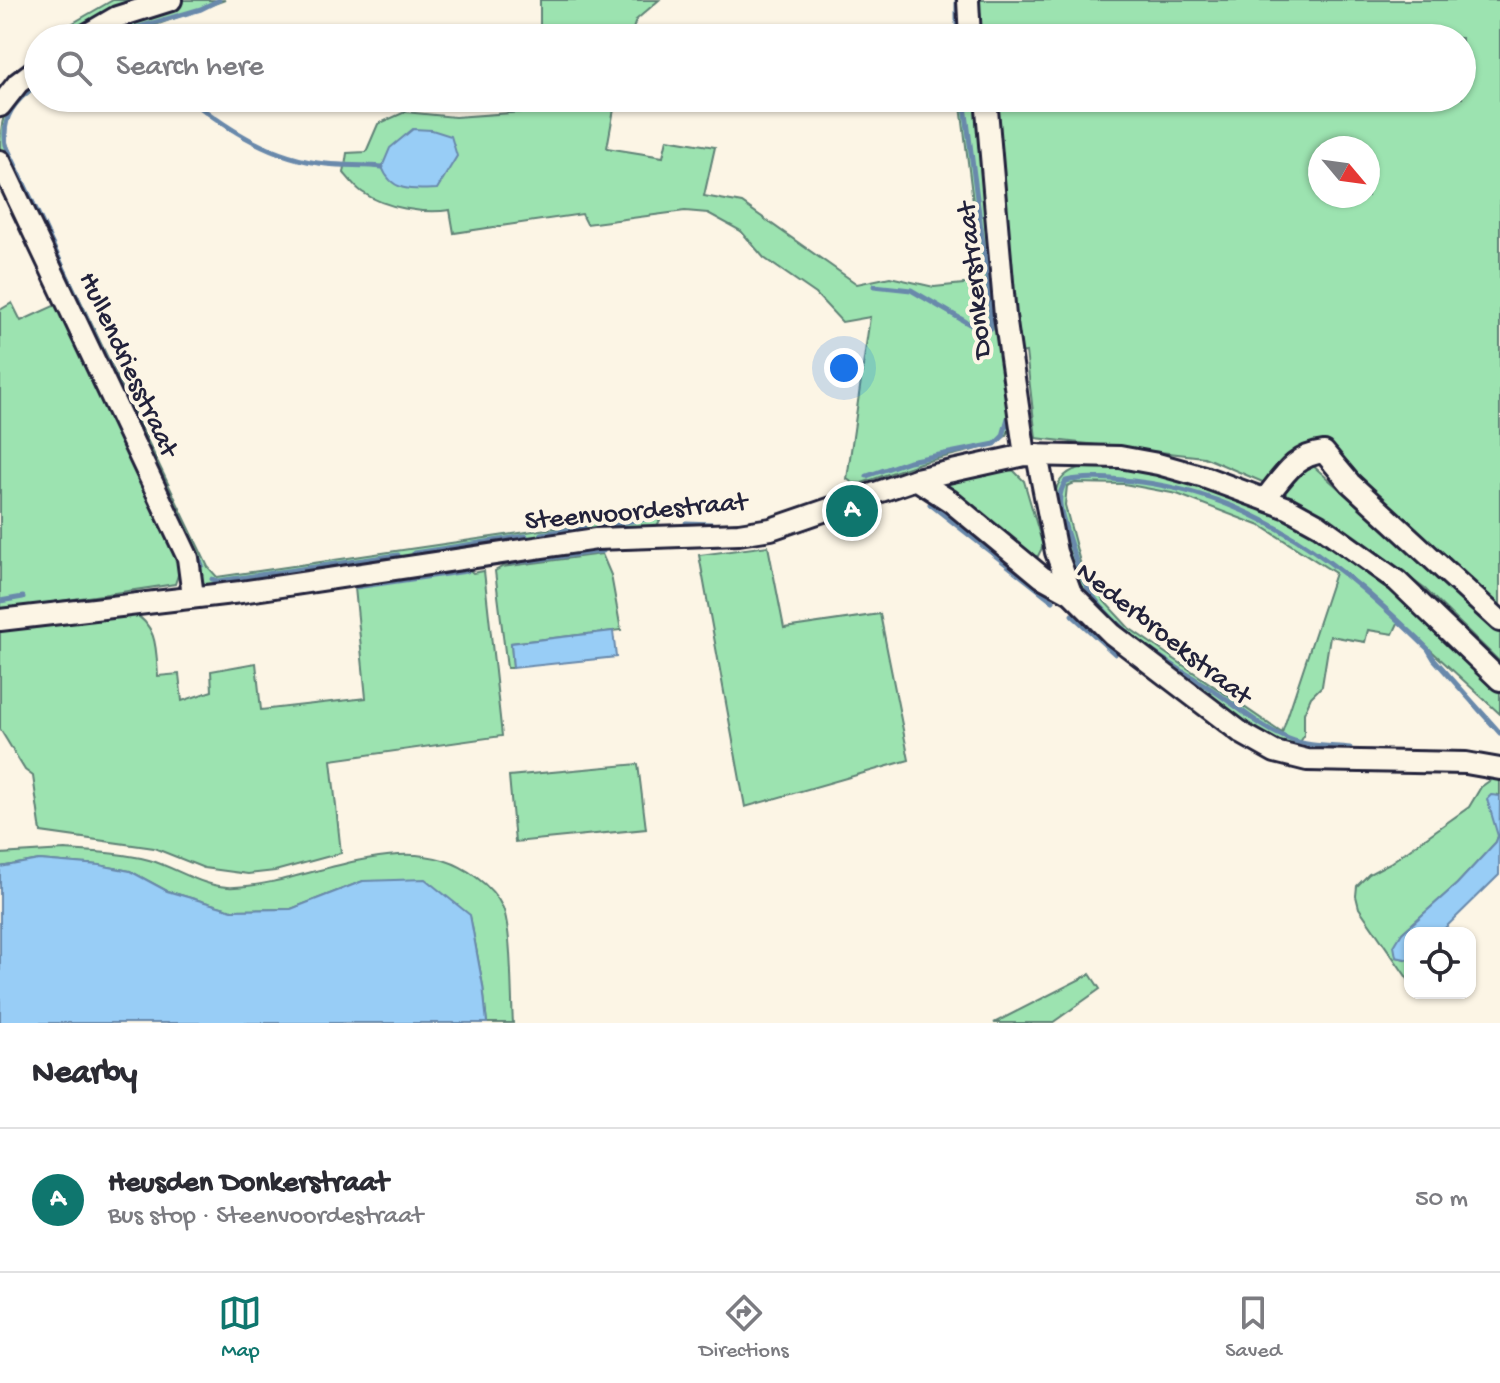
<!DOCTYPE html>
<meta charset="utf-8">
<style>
body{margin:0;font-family:"Gochi Hand",sans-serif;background:#f2f2f3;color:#2b2b33}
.controls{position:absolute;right:24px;bottom:24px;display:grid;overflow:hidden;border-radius:16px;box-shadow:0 2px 6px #0004}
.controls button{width:72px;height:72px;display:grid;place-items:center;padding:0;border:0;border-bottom:2px solid #e1e1e2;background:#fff;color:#2b2b33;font:40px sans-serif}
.compass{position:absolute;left:1308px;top:136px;width:72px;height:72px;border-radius:50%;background:#fff;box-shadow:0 2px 6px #0004;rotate:119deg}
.you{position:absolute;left:844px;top:368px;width:28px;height:28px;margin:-20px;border:6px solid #fff;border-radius:50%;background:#1a73e8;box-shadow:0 0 0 12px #1a73e833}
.badge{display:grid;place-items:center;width:52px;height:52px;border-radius:50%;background:#0f766e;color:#fff;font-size:26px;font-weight:700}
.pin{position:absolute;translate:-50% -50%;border:4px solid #fff;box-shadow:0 2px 8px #0006}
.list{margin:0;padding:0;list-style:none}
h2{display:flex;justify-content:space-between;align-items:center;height:104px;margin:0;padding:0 32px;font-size:34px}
h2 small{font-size:26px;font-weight:400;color:#7c7c81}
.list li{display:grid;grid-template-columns:52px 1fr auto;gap:24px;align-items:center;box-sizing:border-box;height:144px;padding:0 32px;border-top:2px solid #e1e1e2}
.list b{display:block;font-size:30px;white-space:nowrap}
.list p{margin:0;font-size:26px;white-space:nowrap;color:#7c7c81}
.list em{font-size:26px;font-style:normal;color:#7c7c81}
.icon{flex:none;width:44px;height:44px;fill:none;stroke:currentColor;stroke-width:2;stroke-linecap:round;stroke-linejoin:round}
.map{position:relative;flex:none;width:1500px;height:1023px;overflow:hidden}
.search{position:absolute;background:#fff;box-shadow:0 2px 6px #0004;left:24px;right:24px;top:24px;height:88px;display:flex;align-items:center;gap:20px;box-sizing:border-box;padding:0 28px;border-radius:44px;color:#7c7c81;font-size:30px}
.sheet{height:248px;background:#fff}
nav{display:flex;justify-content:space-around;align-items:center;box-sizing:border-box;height:112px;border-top:2px solid #e1e1e2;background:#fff;font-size:22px;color:#7c7c81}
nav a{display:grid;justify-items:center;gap:4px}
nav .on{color:#0f766e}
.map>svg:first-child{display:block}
.green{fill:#9ce3b0;stroke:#5f8276;stroke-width:2;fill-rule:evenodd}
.water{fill:#98cdf6;stroke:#6989ab;stroke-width:2}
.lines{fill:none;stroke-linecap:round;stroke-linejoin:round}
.stream{stroke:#6989ab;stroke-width:5}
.minor-casing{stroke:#22223b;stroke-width:26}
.minor{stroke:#fcf5e5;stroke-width:20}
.labels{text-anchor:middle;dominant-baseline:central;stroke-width:8;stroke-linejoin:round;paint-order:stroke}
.street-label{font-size:28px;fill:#22223b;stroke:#fcf5e5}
</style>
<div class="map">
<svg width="1500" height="1023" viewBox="0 0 1500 1023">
<rect width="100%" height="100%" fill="#fcf5e5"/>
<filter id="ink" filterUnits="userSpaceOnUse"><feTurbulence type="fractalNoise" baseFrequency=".0125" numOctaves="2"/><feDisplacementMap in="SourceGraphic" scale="16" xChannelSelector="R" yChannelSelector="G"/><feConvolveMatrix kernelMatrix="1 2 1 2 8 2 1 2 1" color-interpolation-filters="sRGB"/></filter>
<g filter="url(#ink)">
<g class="green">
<polygon points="113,0 145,0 88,24 66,38 47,38"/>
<polygon points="182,0 225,0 120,38 93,38 106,30"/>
<polygon points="540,0 659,0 636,20 630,38 540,38"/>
<path d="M979,0H1500V609L1418,535L1350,466L1311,464L1500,632V662L1425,589L1358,540L1272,486L1204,457L1036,438L1026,352L1003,356L1011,426L1007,435L994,445L920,463L862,483H853L847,479L870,317L842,322L816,294L764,258L741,231L708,213L685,211L587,224L582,214L454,233L450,210C423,214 385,208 362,192C355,187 349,179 344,173L347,153L366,152L378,124L405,112L455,117L538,111L539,98H616L607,148L663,157L667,139L715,147L704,196L742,203L857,284L890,277L934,287L983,282L960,98H1462V38H982ZM1320,148H1368V196H1320Z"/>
<path d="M38,75V86C23,96 4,114 5,134C6,144 13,157 16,166L208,567L217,577L664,512L656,528L206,585L199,578L0,150C0,107 9,104 38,75Z"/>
<polygon points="12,303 21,321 58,304 180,561 180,569 175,584 0,610 0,310"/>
<path d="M1089,466C1126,467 1161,475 1197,486C1230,495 1263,507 1294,522C1374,563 1436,632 1500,693V714L1399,621L1393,634L1368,630L1365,642L1330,636L1322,686L1311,697L1304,713V736L1296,748L1263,734L1132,640L1096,609L1079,586L1054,500C1056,478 1068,469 1089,466ZM1075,483L1124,484L1177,494L1263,527L1335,573L1282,733L1129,628L1104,601L1080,562L1065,505L1067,486Z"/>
<polygon points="1000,468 1014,471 1024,481 1043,546 1038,556 1030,556 946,488 942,481"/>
<polygon points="768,546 784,628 880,614 909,760 745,807 699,555"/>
<polygon points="602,554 611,575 621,630 511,643 513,668 507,668 495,571 502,567"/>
<path d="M465,566L473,573L484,571L502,736L331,760L341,853L275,871L248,874L204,868L154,848L41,832L33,776L25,770L0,729V629L132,612C158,626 156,650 158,676L179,674L182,701L212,691L211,671L256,663L261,710L366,698L355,588L353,584Z"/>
<polygon points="638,764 646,829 515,842 509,776"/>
<polygon points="1492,779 1500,780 1500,796 1498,795 1498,836 1496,842 1457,884 1402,933 1396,957 1410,960 1410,982 1359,908 1356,896 1357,886 1369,874 1390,863 1469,807 1481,787"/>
<path d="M65,850C93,852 122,853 149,860C178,868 204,889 235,887C310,884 407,823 476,877C487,885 497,895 503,908C512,931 511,996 513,1023H487L483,986L470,916L363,881L291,909L232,910L167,891L130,871L99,865L39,860L0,867V854Z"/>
<polygon points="1090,974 1100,989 1052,1023 994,1023"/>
</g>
<g class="water">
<path d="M413,129L432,130L451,136L457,156L437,189C413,190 392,193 382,167L390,148Z"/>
<polygon points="613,631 616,657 513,668 511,643"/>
<polygon points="1491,795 1500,796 1499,875 1440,933 1410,933 1410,960 1396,957 1394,946 1402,933 1457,884 1496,842 1498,836 1487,799"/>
<polygon points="39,860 99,865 130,871 167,891 232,910 291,909 363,881 425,879 470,915 483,986 487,1023 0,1023 0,867"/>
</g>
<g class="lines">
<g class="stream">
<polyline points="957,0 957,24"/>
<polyline points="109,38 116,34 201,9 219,0"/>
<path d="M38,84C15,100 1,117 6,145L202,565"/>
<path d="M188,98C229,130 273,159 326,164C345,166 363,165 382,167"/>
<polyline points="874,286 911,290 985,333 991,328 989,291 964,98"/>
<polyline points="867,476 909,461 995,444 1003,436 1008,418"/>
<polyline points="930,504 1053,601"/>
<polyline points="686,523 712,524"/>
<polyline points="598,526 659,517"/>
<polyline points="541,534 584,527"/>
<polyline points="414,553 526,536"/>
<polyline points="510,563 603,551"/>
<polyline points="212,579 218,581 398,555"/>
<polyline points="356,587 467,571"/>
<polyline points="0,601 23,597"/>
<polyline points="1072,615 1115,654"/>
<path d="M1350,748C1330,746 1308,747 1289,739C1263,729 1240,709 1217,693C1174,665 1122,638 1092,595C1079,576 1074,554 1067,533C1062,514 1054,498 1066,481C1088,476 1111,479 1133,481C1258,495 1342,565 1428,649L1434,659L1500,733"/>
</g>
<defs>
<g id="minor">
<polyline points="968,0 970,38"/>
<polyline points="81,38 117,17 171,0"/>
<polyline points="986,98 1005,316 1025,455"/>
<polyline points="0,106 18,83 38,68"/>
<polyline points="0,161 188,558 193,596"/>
<polyline points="1037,455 1056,552 1071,593"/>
<polyline points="916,479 950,501 1042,577 1071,593 1112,634 1243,734 1275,752 1307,760 1466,763 1500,769"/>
<path d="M1265,499C1283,477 1294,455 1324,452L1350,483L1500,621"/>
<polyline points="0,620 241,592 596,539 739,534 771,529 916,479 1025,455 1120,457 1158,464 1204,477 1288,508 1319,525 1397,581 1500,680"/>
</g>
</defs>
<use href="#minor" class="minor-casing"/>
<use href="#minor" class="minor"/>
</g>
</g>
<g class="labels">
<g class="street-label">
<text transform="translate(976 280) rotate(-96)">Donkerstraat</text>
<text transform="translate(127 365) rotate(65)">Hullendriesstraat</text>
<text transform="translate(636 513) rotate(-5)">Steenvoordestraat</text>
<text transform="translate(1163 635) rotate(38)">Nederbroekstraat</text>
</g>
</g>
</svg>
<div class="controls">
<button><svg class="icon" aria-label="locate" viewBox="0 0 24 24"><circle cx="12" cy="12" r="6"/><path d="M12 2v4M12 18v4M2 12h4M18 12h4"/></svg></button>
</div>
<svg class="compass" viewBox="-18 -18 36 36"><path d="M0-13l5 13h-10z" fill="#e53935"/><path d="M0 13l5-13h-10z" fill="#7c7c81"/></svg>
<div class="you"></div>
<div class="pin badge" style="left:852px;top:511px">A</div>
<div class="search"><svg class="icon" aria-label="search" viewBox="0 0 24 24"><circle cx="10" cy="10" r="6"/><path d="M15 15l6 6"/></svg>Search here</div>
</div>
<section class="sheet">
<h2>Nearby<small></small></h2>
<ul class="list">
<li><span class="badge">A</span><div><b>Heusden Donkerstraat</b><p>Bus stop · Steenvoordestraat</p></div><em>50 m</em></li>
</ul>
</section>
<nav>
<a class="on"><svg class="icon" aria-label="map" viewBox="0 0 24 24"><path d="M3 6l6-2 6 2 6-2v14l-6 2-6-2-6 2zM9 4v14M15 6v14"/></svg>Map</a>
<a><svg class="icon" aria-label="directions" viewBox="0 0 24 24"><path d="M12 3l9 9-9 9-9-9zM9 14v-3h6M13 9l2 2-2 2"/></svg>Directions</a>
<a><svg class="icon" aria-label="saved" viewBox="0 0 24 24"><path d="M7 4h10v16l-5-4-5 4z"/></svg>Saved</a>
</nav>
